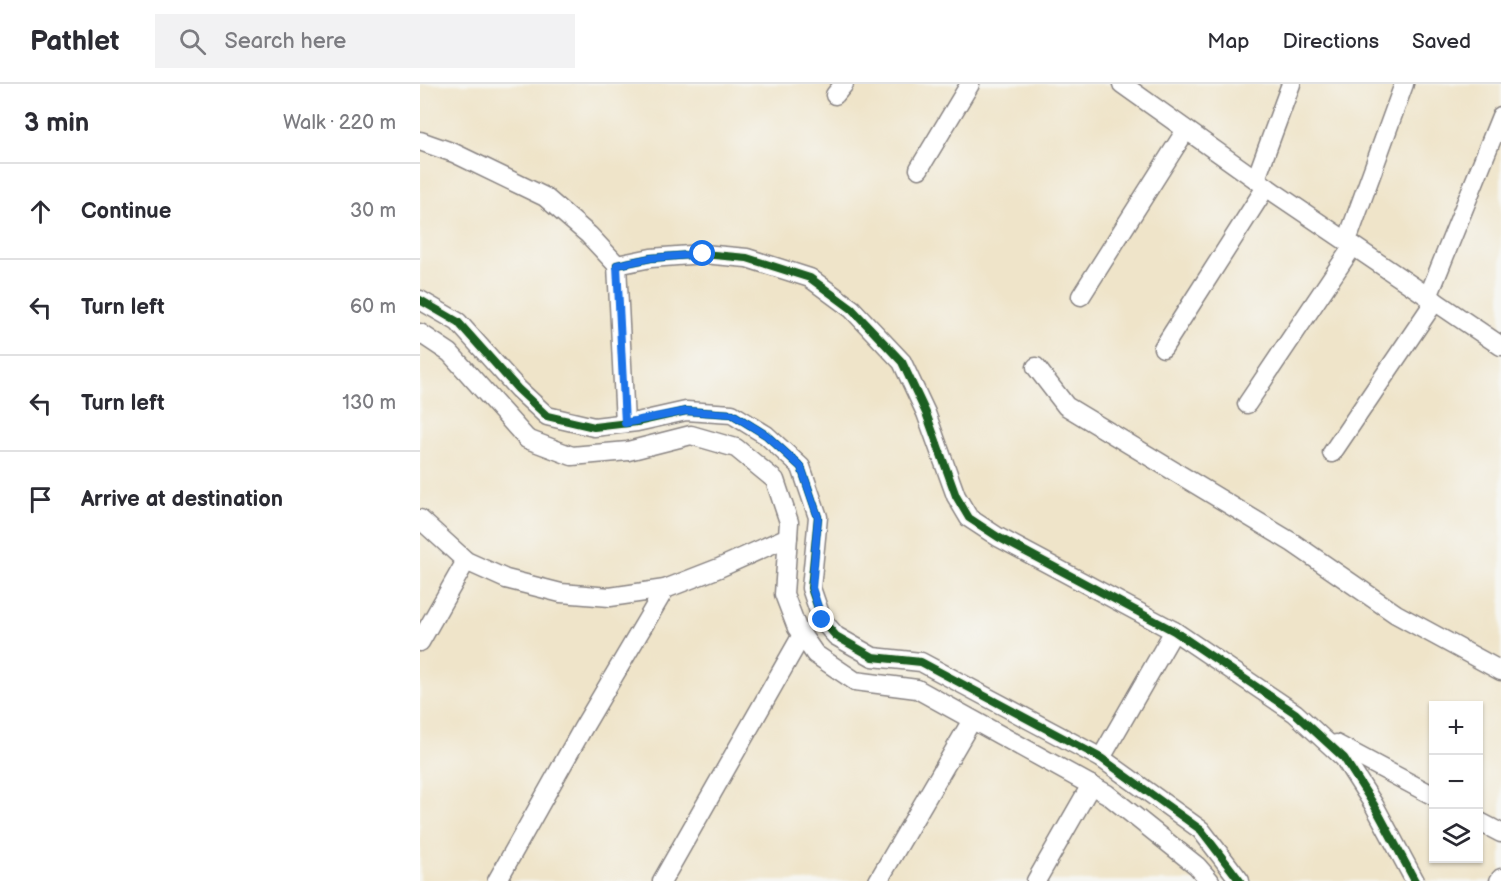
<!DOCTYPE html>
<meta charset="utf-8">
<style>
body{margin:0;font-family:"Balsamiq Sans",sans-serif;background:#f2f2f3;color:#2b2b33}
.controls{position:absolute;right:18px;bottom:18px;display:grid;overflow:hidden;border-radius:0px;box-shadow:0 2px 4px #0004}
.controls button{width:54px;height:54px;display:grid;place-items:center;padding:0;border:0;border-bottom:2px solid #e1e1e2;background:#fff;color:#2b2b33;font:30px sans-serif}
.stop{position:absolute;width:18px;height:18px;margin:-14px;border:4px solid #1a73e8;border-radius:50%;background:#fff}
.stop.end{background:#1a73e8;border-color:#fff;box-shadow:0 2px 6px #0008}
.list{margin:0;padding:0;list-style:none}
h2{display:flex;justify-content:space-between;align-items:center;height:78px;margin:0;padding:0 24px;font-size:26px}
h2 small{font-size:20px;font-weight:400;color:#7c7c81}
.list li{display:grid;grid-template-columns:39px 1fr auto;gap:18px;align-items:center;box-sizing:border-box;height:96px;padding:0 24px;border-top:2px solid #e1e1e2}
.list b{display:block;font-size:22px;white-space:nowrap}
.list em{font-size:20px;font-style:normal;color:#7c7c81}
.icon{flex:none;width:33px;height:33px;fill:none;stroke:currentColor;stroke-width:2;stroke-linecap:round;stroke-linejoin:round}
.map{position:relative;flex:none;width:1081px;height:797px;overflow:hidden}
header{display:flex;align-items:center;gap:36px;box-sizing:border-box;height:84px;padding:0 30px;background:#fff;border-bottom:2px solid #e1e1e2}
header strong{font-size:28px}
nav{display:flex;gap:33px;margin-inline-start:auto;font-size:21px}
.search{width:420px;height:54px;background:#f2f2f3;display:flex;align-items:center;gap:15px;box-sizing:border-box;padding:0 21px;border-radius:0px;color:#7c7c81;font-size:22px}
main{display:flex}
aside{flex:1;background:#fff}
.map>svg:first-child{display:block}
.lines{fill:none;stroke-linecap:round;stroke-linejoin:round}
.minor-casing{stroke:#888382;stroke-width:21}
.minor{stroke:#fff;stroke-width:18}
.cycleway-casing{stroke:#f6f6f2;stroke-width:11}
.cycleway{stroke:#1b5e20;stroke-width:8}
.route{stroke:#1a73e8;stroke-width:8}
</style>
<header>
<strong>Pathlet</strong>
<div class="search"><svg class="icon" aria-label="search" viewBox="0 0 24 24"><circle cx="10" cy="10" r="6"/><path d="M15 15l6 6"/></svg>Search here</div>
<nav><a>Map</a><a>Directions</a><a>Saved</a></nav>
</header>
<main>
<aside>
<h2>3 min<small>Walk · 220 m</small></h2>
<ul class="list">
<li><svg class="icon" aria-label="ahead" viewBox="0 0 24 24"><path d="M12 20V5M6 11l6-6 6 6"/></svg><div><b>Continue</b></div><em>30 m</em></li>
<li><svg class="icon" aria-label="left" viewBox="0 0 24 24"><path d="M17 20v-9H6M10 6l-5 5 5 5"/></svg><div><b>Turn left</b></div><em>60 m</em></li>
<li><svg class="icon" aria-label="left" viewBox="0 0 24 24"><path d="M17 20v-9H6M10 6l-5 5 5 5"/></svg><div><b>Turn left</b></div><em>130 m</em></li>
<li><svg class="icon" aria-label="arrive" viewBox="0 0 24 24"><path d="M6 21V4h12l-3 4 3 4H6"/></svg><div><b>Arrive at destination</b></div></li>
</ul>
</aside>
<div class="map">
<svg width="1081" height="797" viewBox="0 0 1081 797">
<rect width="100%" height="100%" fill="#f6f6f2"/>
<filter id="ink" filterUnits="userSpaceOnUse"><feTurbulence type="fractalNoise" baseFrequency=".0167" numOctaves="2"/><feDisplacementMap in="SourceGraphic" scale="12" xChannelSelector="R" yChannelSelector="G"/><feConvolveMatrix kernelMatrix="1 2 1 2 8 2 1 2 1" color-interpolation-filters="sRGB"/></filter>
<filter id="wash" filterUnits="userSpaceOnUse"><feTurbulence type="fractalNoise" baseFrequency=".008" numOctaves="4" result="noise"/><feDisplacementMap in="SourceGraphic" scale="24" xChannelSelector="R" yChannelSelector="G"/><feGaussianBlur stdDeviation="1.35" result="paint"/><feColorMatrix in="noise" values="0 0 0 0 0 0 0 0 0 0 0 0 0 0 0 0 0 1.4 0 .05"/><feComposite in="paint" operator="in"/></filter>
<g filter="url(#wash)">
<rect width="100%" height="100%" fill="#efe4c9"/>
</g>
<g filter="url(#ink)">
<g class="lines">
<defs>
<g id="minor">
<polyline points="702,0 855,109 1081,262"/>
<polyline points="415,11 424,0"/>
<polyline points="0,57 34,69 125,113 169,151 197,181 205,339"/>
<polyline points="499,85 550,0"/>
<polyline points="836,95 871,0"/>
<polyline points="927,157 984,0"/>
<polyline points="197,181 231,174 283,170 327,174 390,194 432,225 482,278 506,329 536,412 549,434 578,453 754,547 875,629 924,674 954,721 995,797"/>
<polyline points="661,212 766,46"/>
<polyline points="1008,213 1081,32"/>
<polyline points="0,216 38,238 98,305 127,332 174,343 217,338 266,327 312,330 346,351 381,383 398,433 391,504 402,536 416,552 453,573 501,578 681,674 781,746 820,797"/>
<polyline points="0,249 30,269 107,355 152,372 208,367 271,351 316,364 355,396 369,438 364,510 377,544 395,570 435,597 497,605 687,710 777,782 790,797"/>
<polyline points="743,264 846,103"/>
<polyline points="616,283 646,322 873,459 976,530 1081,587"/>
<polyline points="827,320 933,162"/>
<polyline points="912,369 1015,217"/>
<polyline points="0,435 46,477 86,495 141,509 190,513 245,505 299,484 368,453"/>
<polyline points="0,558 46,477"/>
<polyline points="916,660 1014,712"/>
<polyline points="681,674 754,547"/>
<polyline points="1058,737 1081,749"/>
<polyline points="77,797 163,644 245,505"/>
<polyline points="242,797 382,551"/>
<polyline points="458,797 552,636"/>
<polyline points="616,797 671,701"/>
<polyline points="1079,797 1081,794"/>
</g>
</defs>
<use href="#minor" class="minor-casing"/>
<use href="#minor" class="minor"/>
<defs>
<g id="cycleway">
<polyline points="197,181 231,174 283,170 327,174 390,194 432,225 482,278 506,329 536,412 549,434 578,453 754,547 875,629 924,674 954,721 995,797"/>
<polyline points="0,216 38,238 98,305 127,332 174,343 217,338 266,327 312,330 346,351 381,383 398,433 391,504 402,536 416,552 453,573 501,578 681,674 781,746 820,797"/>
</g>
</defs>
<use href="#cycleway" class="cycleway-casing"/>
<use href="#cycleway" class="cycleway"/>
</g>
</g>
<g class="lines" filter="url(#ink)">
<polyline class="route" points="283,170 231,174 197,181 205,339 266,327 312,330 346,351 381,383 398,433 392,504 402,536"/>
</g>
</svg>
<div class="controls">
<button>+</button>
<button>−</button>
<button><svg class="icon" aria-label="layers" viewBox="0 0 24 24"><path d="M12 4l9 5-9 5-9-5zM3 14l9 5 9-5"/></svg></button>
</div>
<div class="stop" style="left:283px;top:170px"></div>
<div class="stop end" style="left:402px;top:536px"></div>
</div>
</main>
